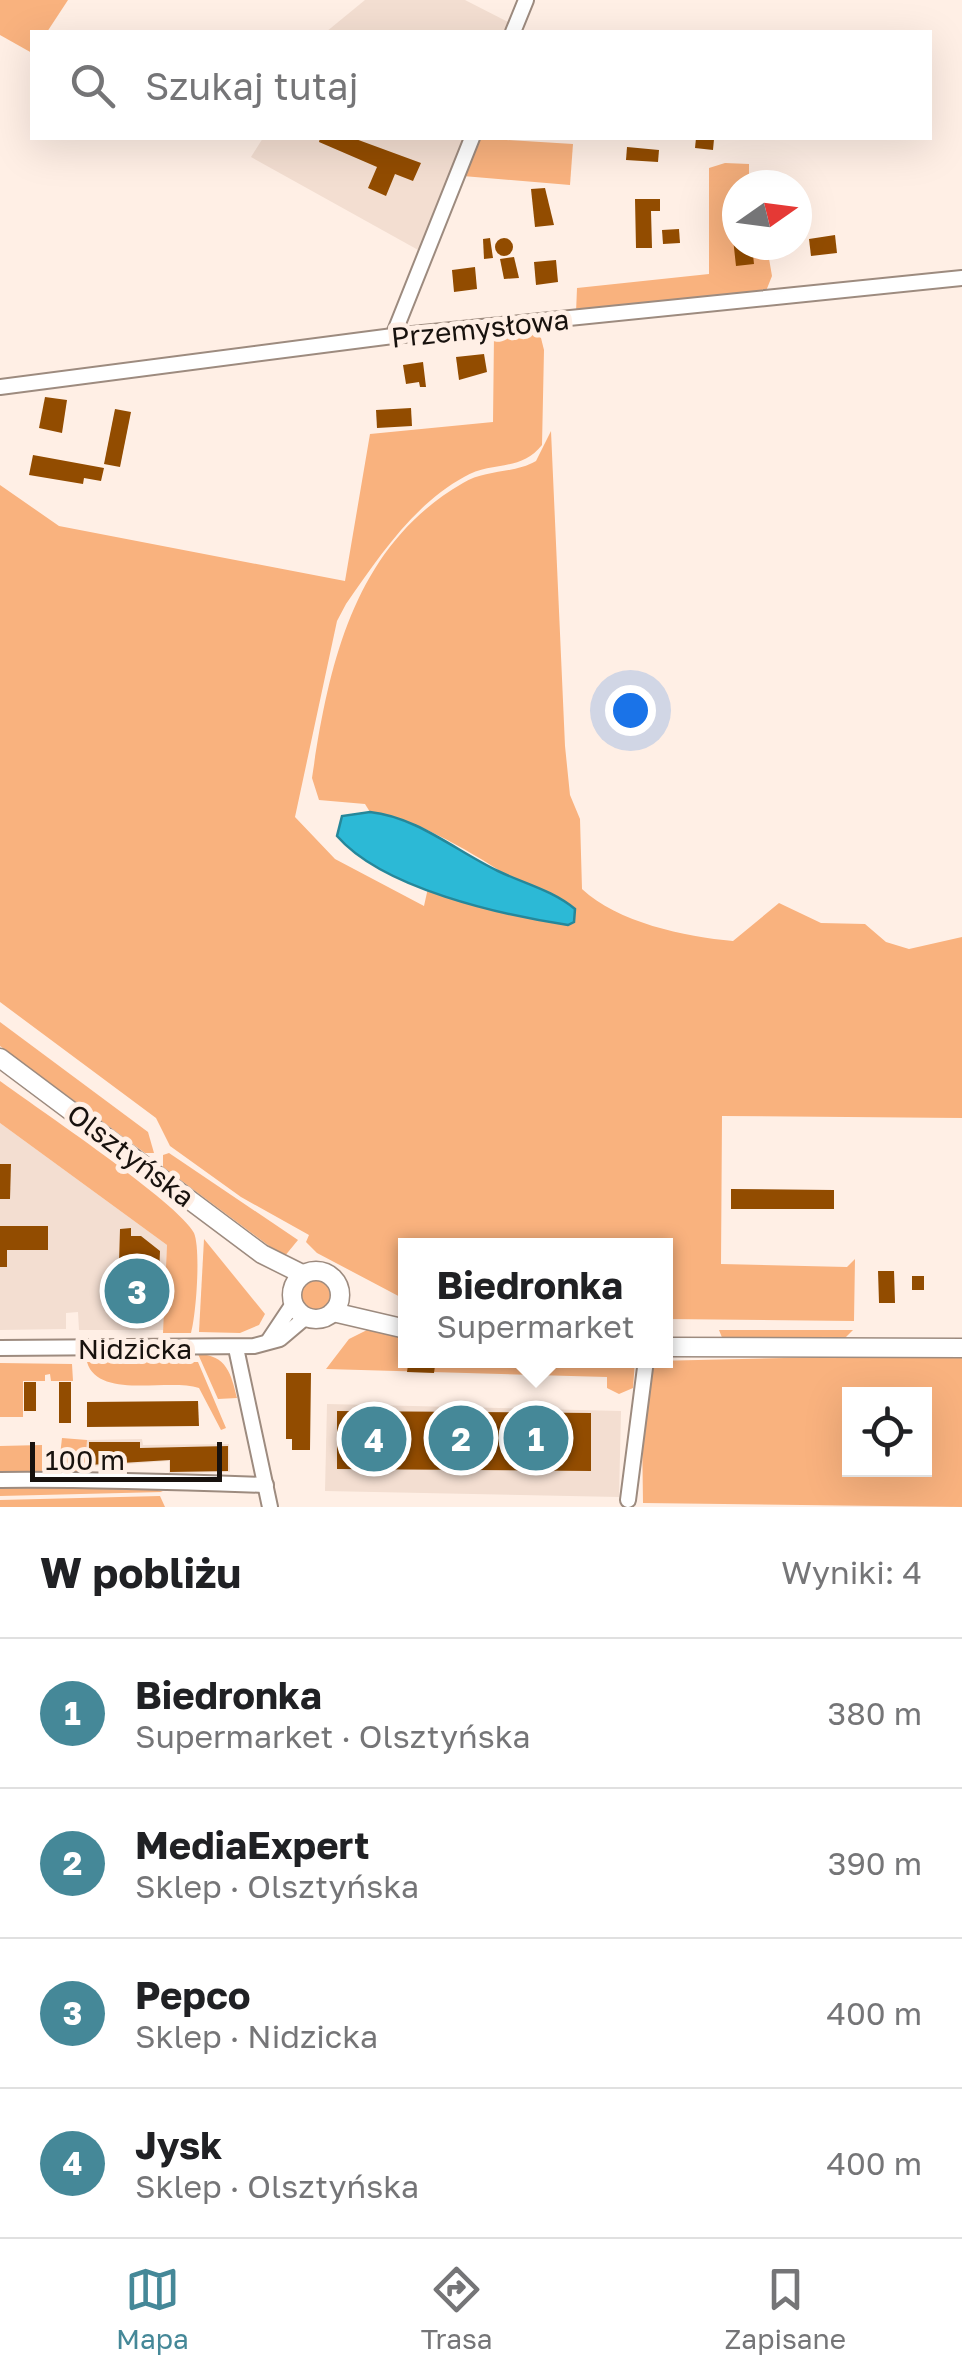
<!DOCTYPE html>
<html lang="pl">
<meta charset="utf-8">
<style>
body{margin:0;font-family:"Golos Text",sans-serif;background:#f6f6f6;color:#202124}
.controls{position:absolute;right:30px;bottom:30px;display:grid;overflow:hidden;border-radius:0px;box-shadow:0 10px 40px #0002}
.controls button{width:90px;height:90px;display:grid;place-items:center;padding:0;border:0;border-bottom:2px solid #e0e0e0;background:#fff;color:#202124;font:50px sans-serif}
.compass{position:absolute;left:722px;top:170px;width:90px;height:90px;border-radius:50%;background:#fff;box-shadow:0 10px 40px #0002;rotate:76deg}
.scale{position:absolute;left:30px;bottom:25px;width:192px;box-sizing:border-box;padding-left:10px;border:5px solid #18120e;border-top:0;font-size:28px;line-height:35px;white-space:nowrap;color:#18120e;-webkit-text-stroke:8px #ffefe5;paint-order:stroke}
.you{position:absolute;left:630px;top:710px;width:35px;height:35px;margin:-25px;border:8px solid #fff;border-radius:50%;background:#1a73e8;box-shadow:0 0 0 15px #1a73e833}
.badge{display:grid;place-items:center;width:65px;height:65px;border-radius:50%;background:#458898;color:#fff;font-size:32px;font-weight:700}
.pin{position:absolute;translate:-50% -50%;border:5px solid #fff;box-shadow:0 2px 10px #0006}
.popup{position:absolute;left:398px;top:1238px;width:275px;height:130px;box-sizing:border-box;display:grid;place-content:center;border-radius:0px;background:#fff;filter:drop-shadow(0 2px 8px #0005);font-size:32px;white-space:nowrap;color:#757577}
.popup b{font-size:38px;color:#202124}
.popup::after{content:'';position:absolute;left:50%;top:100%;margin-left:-20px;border:20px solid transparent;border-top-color:#fff}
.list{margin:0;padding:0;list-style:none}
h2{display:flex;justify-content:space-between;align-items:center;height:130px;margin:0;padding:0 40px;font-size:42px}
h2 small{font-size:32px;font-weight:400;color:#757577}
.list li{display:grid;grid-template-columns:65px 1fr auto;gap:30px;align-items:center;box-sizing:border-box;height:150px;padding:0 40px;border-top:2px solid #e0e0e0}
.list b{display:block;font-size:38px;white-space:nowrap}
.list p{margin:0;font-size:32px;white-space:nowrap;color:#757577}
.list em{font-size:32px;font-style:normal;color:#757577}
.icon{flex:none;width:55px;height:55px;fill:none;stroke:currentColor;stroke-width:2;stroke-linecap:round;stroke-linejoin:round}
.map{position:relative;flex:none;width:962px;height:1507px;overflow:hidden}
.search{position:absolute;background:#fff;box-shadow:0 10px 40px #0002;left:30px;right:30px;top:30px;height:110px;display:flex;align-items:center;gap:25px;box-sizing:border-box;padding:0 35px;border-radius:0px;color:#757577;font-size:38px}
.sheet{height:730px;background:#fff}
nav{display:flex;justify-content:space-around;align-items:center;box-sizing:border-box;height:140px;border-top:2px solid #e0e0e0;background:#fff;font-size:28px;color:#757577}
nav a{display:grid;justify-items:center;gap:5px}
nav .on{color:#458898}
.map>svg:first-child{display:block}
.built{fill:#f3ded1}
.green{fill:#f9b27e;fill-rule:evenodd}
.water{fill:#2cb9d6;stroke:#26879a;stroke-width:2.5}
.building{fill:#924c00}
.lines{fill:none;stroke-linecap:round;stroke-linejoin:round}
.minor-casing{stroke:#9d8b7f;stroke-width:18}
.major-casing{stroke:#9d8b7f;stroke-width:21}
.minor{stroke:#fff;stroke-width:14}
.major{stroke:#fff;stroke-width:18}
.labels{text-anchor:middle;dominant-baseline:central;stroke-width:10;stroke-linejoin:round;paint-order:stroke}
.street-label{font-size:28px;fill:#18120e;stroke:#ffefe5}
</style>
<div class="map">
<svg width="962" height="1507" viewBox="0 0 962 1507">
<rect width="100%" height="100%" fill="#ffefe5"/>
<g class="built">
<polygon points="365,0 465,0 510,23 506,32 326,32"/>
<polygon points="263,138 465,138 420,251 251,157"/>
<polygon points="0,1123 167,1245 164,1330 79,1330 78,1312 66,1313 66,1329 0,1330"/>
<polygon points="327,1404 621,1411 619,1497 325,1491"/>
<polygon points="142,1439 143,1445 229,1444 230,1472 169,1473 169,1461 88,1467 87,1440"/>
</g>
<g class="green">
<polygon points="0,0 68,0 47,32 32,32 32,53 0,35"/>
<polygon points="475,138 573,144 570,185 463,176"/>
<polygon points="725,163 749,164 749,185 737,185 737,245 767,247 772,276 766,291 576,313 577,288 709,274 709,168"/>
<path d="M525,328L541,338L544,350L542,445C521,472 491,461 464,477C413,505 379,557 346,604L337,621L295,817L335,859L424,906L428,888L490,910L568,925L574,922C525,886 430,819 370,812L365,804L319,800L312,778C329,663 354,546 463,483C486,469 514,474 536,461L551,431L565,746L570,795L580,819L582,889C617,922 685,937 733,941L779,903L821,923L865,924L886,942L909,949L962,937V1118L722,1116L721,1264L847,1267L855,1259L854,1321L666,1319V1246H406V1300L317,1253L306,1242L309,1235L241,1197L170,1146L156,1118L0,1002V485L59,526L345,581L370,434L493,422L494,335L481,332Z"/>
<polygon points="0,1022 148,1132 154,1153 145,1153 0,1046"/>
<path d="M0,1081C34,1106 180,1204 194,1233C201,1250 196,1316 191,1333H163L167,1245L0,1123Z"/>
<polygon points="169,1153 298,1240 284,1257 163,1167 163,1155"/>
<polygon points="204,1239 265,1314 259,1325 240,1333 199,1332"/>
<circle cx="315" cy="1295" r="15"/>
<polygon points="369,1329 406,1338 406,1360 635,1361 633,1388 619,1394 607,1388 607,1377 326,1369 349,1339"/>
<polygon points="719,1330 853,1330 843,1340 723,1340"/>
<path d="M198,1354C227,1355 231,1374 237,1398L218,1399Z"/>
<path d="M962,1354V1507L643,1503L642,1430L650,1363L654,1361ZM850,1394H924V1470H850Z"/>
<path d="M87,1362H198L226,1428L221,1430L199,1388C168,1378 98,1400 87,1362Z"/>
<polygon points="0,1363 72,1364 73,1381 51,1381 50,1374 45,1375 45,1381 23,1381 23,1417 0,1417"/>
<polygon points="62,1438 87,1440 85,1472 64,1471 59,1464"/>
<polygon points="42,1445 42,1473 0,1474 0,1446"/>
<polygon points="0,1485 144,1485 163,1492 0,1496"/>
<polygon points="160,1496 165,1507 0,1507 0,1500"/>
</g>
<path class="water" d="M370,812C417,817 456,851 498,871C525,884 552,890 575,909L574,922L568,925C502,915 383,889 337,836L342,816Z"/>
<g class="building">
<polygon points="320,138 353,138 421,163 413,181 395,174 386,196 368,188 377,167 319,142"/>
<polygon points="696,138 714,139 713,150 695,148"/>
<polygon points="627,147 659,150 658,162 626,160"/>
<polygon points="545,188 554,225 535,227 531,189"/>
<polygon points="635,199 660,199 660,211 651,211 652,248 636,248"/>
<polygon points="737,219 737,245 752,245 754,264 736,266 731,220"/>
<polygon points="679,229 680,243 663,244 662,230"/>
<polygon points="835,235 837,253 811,256 809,239"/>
<circle cx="504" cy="247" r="9"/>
<polygon points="490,238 493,258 484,259 483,239"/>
<polygon points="514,257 519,278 504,279 500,259"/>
<polygon points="556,260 558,282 536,285 534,262"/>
<polygon points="475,267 477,289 454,292 452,270"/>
<polygon points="484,354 487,372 459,380 456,357"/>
<polygon points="423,362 426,387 420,387 419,382 406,384 403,365"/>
<polygon points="45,397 67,400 62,433 39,428"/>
<polygon points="411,408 412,426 377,428 376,410"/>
<polygon points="115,409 131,412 120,467 104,464"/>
<polygon points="33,455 104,468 101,481 84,478 83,484 29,475"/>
<polygon points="0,1164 11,1164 10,1199 0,1199"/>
<polygon points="731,1189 834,1190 834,1209 731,1209"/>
<polygon points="0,1226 48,1226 48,1250 7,1250 7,1267 0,1267"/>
<polygon points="131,1228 131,1236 141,1236 160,1251 158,1298 118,1297 120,1229"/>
<polygon points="878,1271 894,1271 895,1303 879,1303"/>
<rect x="912" y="1276" width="12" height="14"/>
<polygon points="408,1365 435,1366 434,1373 407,1372"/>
<polygon points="286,1373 311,1373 310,1450 292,1450 292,1439 286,1439"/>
<rect x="24" y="1382" width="12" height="29"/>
<rect x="59" y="1382" width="12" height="41"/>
<polygon points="198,1401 199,1426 87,1427 87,1402"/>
<polygon points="337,1411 591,1413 591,1471 337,1469"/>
<polygon points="89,1442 140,1442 140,1448 228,1446 228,1471 170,1472 170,1460 89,1465"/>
</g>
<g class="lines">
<defs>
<g id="minor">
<polyline points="513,32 526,0"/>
<polyline points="393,336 472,138"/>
<polyline points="0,387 393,336 962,278"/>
<polyline points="269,1340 293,1304"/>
<polyline points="0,1348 254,1346 280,1339 306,1317"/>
<polyline points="236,1348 270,1507"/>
<path d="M0,1480C89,1479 177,1482 266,1485"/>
<polyline points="628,1500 646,1360"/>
</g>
<g id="major">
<polyline points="0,1058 262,1254 302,1274"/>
<circle cx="316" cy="1295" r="24"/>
<polyline points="333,1312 406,1329"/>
<polyline points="666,1347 962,1348"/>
</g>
</defs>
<use href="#minor" class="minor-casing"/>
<use href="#major" class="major-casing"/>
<use href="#minor" class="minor"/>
<use href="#major" class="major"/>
</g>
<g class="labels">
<g class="street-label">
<text transform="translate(480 328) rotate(-6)">Przemysłowa</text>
<text transform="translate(131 1155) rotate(37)">Olsztyńska</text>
<text x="135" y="1348">Nidzicka</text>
</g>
</g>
</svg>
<div class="controls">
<button><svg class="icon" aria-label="locate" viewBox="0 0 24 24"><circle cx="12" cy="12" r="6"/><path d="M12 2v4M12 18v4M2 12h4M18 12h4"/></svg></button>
</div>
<svg class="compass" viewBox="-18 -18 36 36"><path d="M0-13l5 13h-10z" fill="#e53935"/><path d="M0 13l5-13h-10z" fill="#757577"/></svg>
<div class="scale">100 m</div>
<div class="you"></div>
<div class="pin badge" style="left:536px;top:1438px">1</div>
<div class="popup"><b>Biedronka</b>Supermarket</div>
<div class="pin badge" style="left:461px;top:1438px">2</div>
<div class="pin badge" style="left:137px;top:1291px">3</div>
<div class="pin badge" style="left:374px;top:1439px">4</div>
<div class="search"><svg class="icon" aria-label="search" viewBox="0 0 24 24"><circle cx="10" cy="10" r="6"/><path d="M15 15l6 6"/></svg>Szukaj tutaj</div>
</div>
<section class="sheet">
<h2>W pobliżu<small>Wyniki: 4</small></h2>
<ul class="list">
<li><span class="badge">1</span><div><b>Biedronka</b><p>Supermarket · Olsztyńska</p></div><em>380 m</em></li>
<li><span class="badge">2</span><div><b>MediaExpert</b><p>Sklep · Olsztyńska</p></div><em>390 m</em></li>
<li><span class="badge">3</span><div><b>Pepco</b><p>Sklep · Nidzicka</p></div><em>400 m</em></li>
<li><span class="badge">4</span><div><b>Jysk</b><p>Sklep · Olsztyńska</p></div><em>400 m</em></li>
</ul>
</section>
<nav>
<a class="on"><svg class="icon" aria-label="map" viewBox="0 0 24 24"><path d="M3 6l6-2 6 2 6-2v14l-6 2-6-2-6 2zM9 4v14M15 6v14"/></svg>Mapa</a>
<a><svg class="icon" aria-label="directions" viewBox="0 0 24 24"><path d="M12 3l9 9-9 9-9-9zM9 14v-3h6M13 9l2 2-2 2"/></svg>Trasa</a>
<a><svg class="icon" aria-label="saved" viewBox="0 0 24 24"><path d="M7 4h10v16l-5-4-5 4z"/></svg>Zapisane</a>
</nav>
